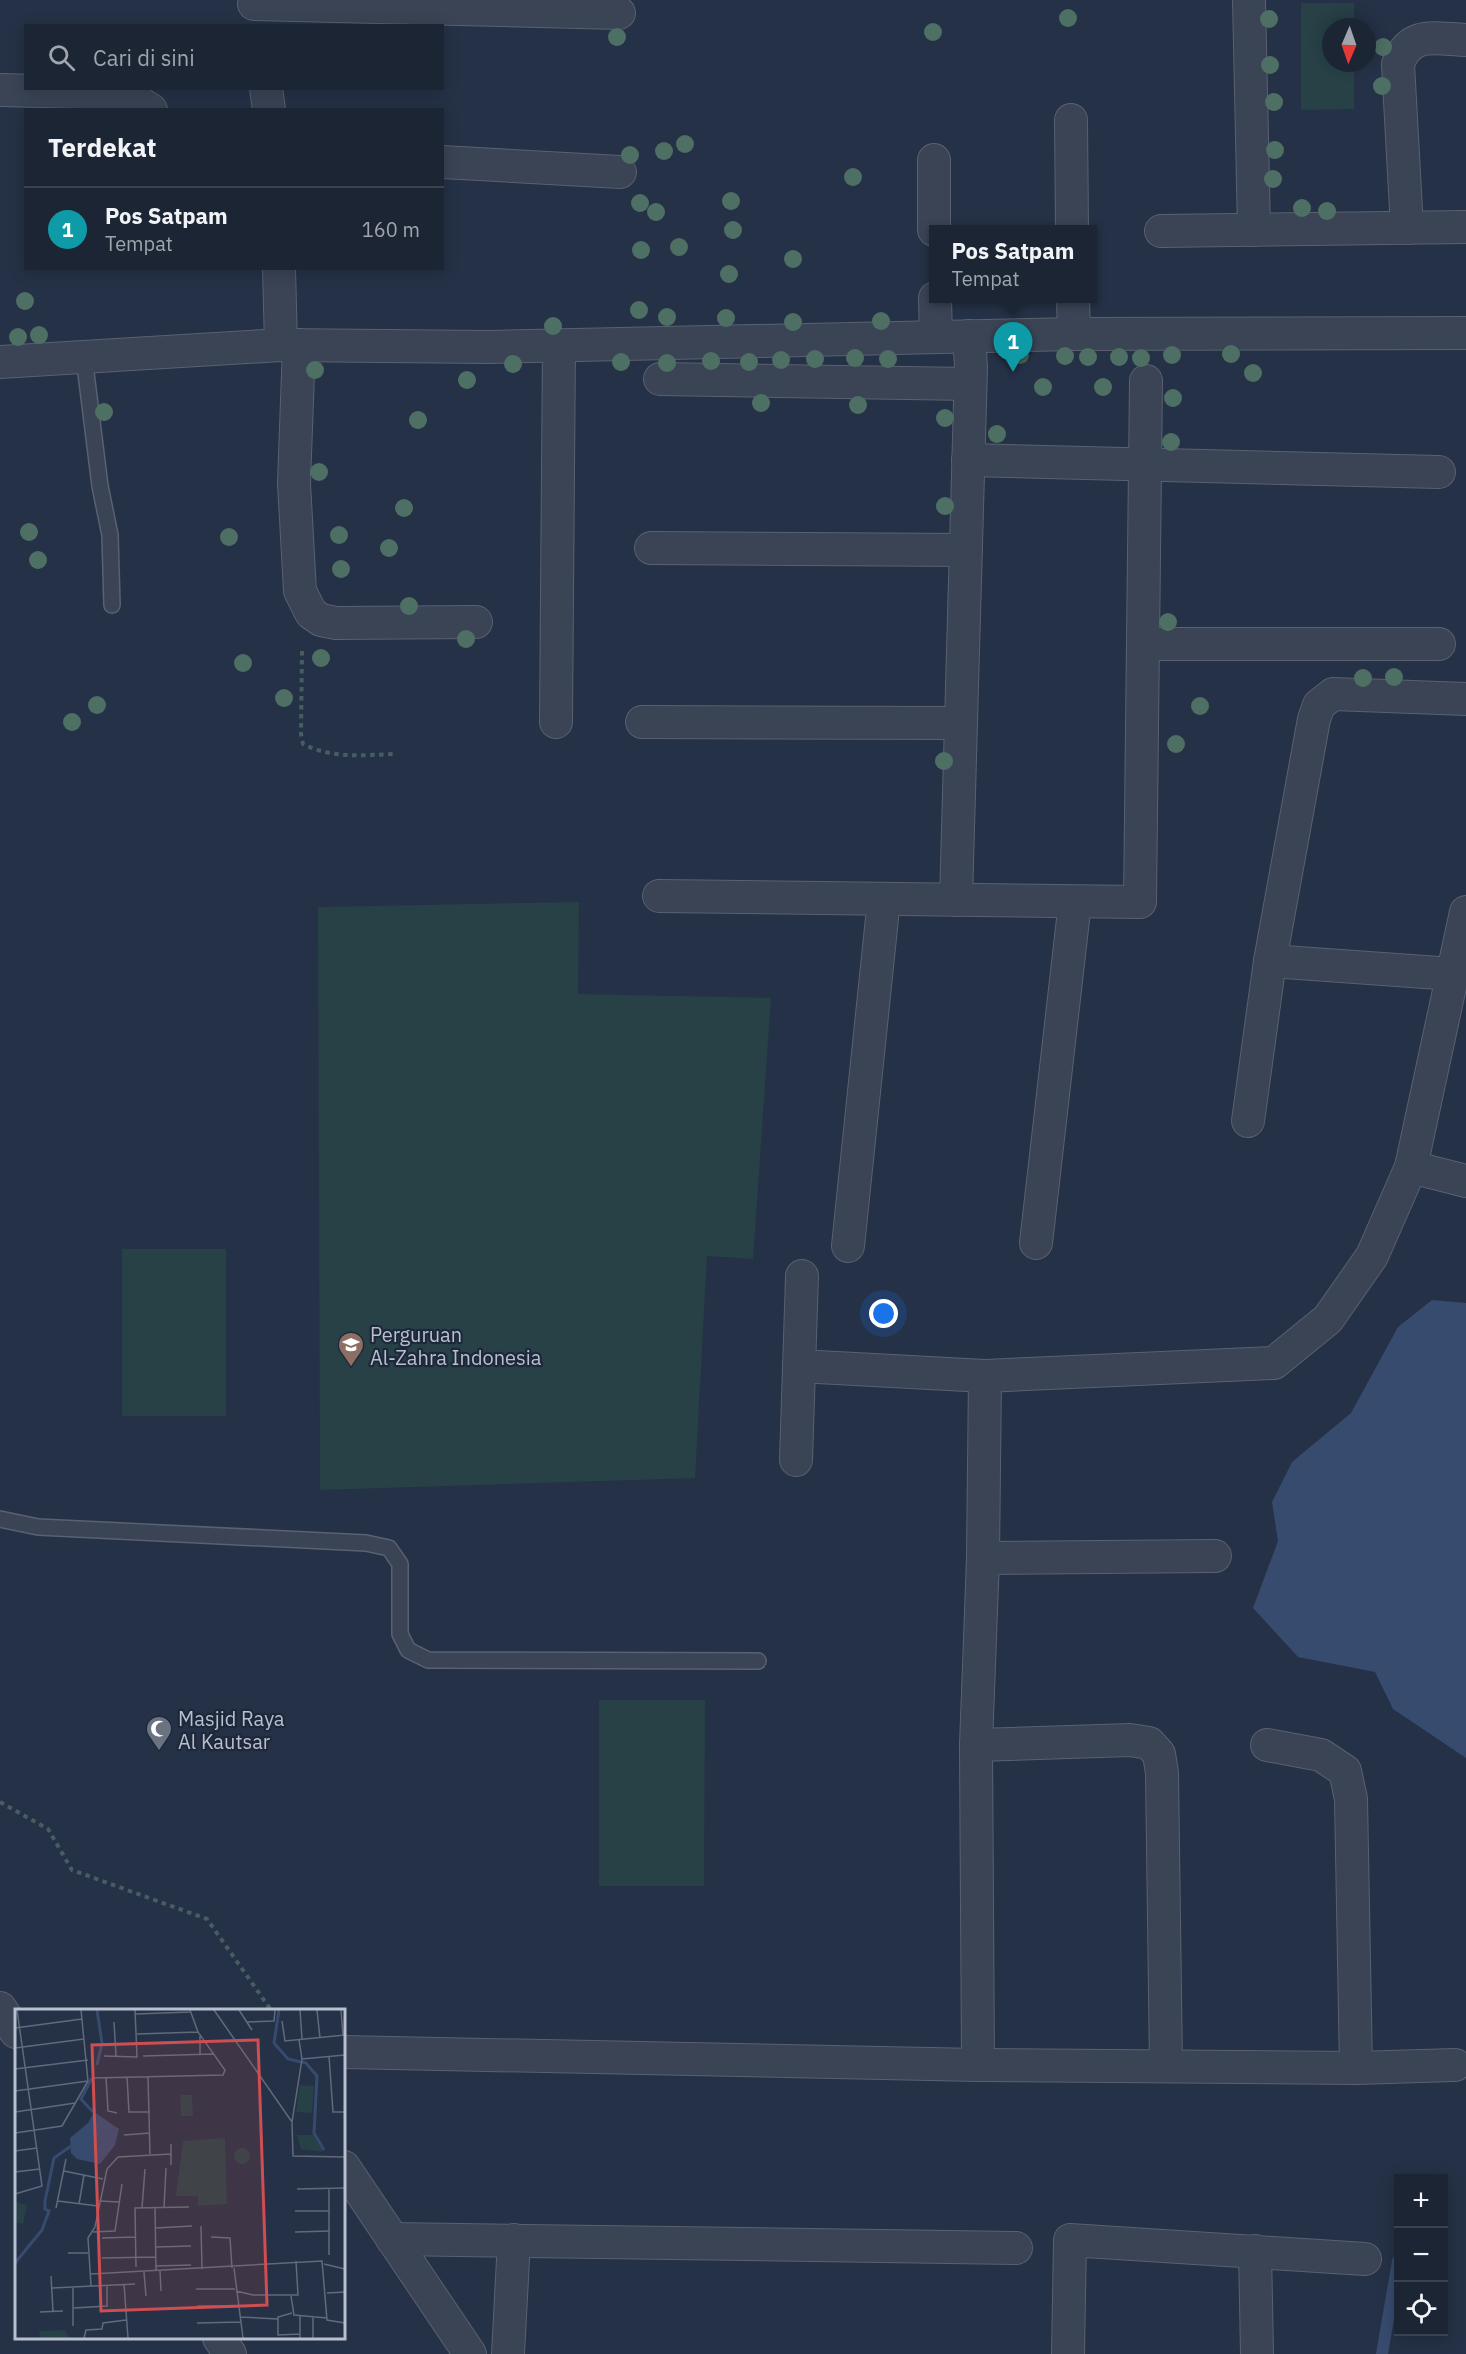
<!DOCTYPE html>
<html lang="id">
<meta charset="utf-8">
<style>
body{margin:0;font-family:"IBM Plex Sans",sans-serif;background:#293140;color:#f1f3f6}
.controls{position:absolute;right:18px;bottom:18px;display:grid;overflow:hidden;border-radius:0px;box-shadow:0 3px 15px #0003}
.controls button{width:54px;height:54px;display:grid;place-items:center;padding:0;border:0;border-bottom:2px solid #3a424f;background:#1c2534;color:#f1f3f6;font:30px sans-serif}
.compass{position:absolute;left:1322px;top:18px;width:54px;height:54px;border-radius:50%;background:#1c2534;box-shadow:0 3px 15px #0003;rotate:182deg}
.you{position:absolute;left:884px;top:1314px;width:21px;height:21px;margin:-15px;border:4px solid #fff;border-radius:50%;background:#1a73e8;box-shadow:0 0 0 9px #1a73e833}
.badge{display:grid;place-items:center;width:39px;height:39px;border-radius:50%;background:#8cb1ff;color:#fff;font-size:20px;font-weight:700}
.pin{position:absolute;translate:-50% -50px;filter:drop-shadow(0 2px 3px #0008)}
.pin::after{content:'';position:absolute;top:32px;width:21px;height:18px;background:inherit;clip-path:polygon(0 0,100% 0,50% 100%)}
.popup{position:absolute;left:929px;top:225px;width:168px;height:78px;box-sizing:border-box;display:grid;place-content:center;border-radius:0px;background:#1c2534;filter:drop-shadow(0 2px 4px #0005);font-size:20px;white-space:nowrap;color:#a0a5ac}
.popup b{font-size:22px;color:#f1f3f6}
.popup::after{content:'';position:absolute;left:50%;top:100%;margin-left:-12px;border:12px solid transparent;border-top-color:#1c2534}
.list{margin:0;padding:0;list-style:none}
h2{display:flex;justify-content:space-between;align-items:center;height:78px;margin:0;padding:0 24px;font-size:26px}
h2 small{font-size:20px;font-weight:400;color:#a0a5ac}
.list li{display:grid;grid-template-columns:39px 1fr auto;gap:18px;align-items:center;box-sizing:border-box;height:84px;padding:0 24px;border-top:2px solid #3a424f}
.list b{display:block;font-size:22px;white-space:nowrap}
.list p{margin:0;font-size:20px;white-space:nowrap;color:#a0a5ac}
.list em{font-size:20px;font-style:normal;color:#a0a5ac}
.icon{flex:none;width:33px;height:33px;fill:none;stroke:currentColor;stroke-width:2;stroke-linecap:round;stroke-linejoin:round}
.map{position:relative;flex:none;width:1466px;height:2354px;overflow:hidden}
.search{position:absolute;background:#1c2534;box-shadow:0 3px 15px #0003;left:24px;top:24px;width:420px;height:66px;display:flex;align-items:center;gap:15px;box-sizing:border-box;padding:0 21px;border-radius:0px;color:#a0a5ac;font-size:22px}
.panel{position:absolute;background:#1c2534;box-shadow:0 3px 15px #0003;left:24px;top:108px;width:420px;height:162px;border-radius:0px}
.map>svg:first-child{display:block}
.green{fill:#274147}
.water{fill:#374b6e}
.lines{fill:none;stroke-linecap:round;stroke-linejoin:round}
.stream{stroke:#374b6e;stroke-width:12}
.service-casing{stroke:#596172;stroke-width:18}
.minor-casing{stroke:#596172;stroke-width:34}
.path{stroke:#465e62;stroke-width:4;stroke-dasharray:4.5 4.5;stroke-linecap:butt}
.service{stroke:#3a4455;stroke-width:15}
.minor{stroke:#3a4455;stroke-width:32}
.tree{fill:#4d6f64}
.labels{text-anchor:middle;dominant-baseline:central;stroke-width:4.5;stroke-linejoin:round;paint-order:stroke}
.poi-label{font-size:20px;fill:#b8bfce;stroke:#1e283b;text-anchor:start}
.inset-river{fill:none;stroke:#374b6e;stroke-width:3}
.inset-road{fill:none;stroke:#606a7c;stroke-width:1.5}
.view{fill:#ce4e52;fill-opacity:0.15;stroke:#ce4e52;stroke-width:3}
.inset-edge{fill:none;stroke:#b8bfce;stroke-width:3}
</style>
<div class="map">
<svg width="1466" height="2354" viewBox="0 0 1466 2354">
<rect width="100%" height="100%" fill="#253146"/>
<g class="green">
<polygon points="1301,3 1354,3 1354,27 1331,27 1331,63 1354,63 1354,109 1301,110"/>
<polygon points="579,902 578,994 771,998 753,1259 707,1256 695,1478 320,1490 318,907"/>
<rect x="122" y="1249" width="104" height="167"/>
<polygon points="599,1700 705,1700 704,1886 599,1886"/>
</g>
<polygon class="water" points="1432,1300 1466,1303 1466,1758 1393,1709 1375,1672 1298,1657 1253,1608 1278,1541 1272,1502 1292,1462 1351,1413 1398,1327"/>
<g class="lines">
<polyline class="stream" points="1382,2354 1398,2261"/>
<defs>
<g id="service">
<polyline points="84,357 100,486 110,535 112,605"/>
<polyline points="0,1519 38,1527 366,1543 389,1548 400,1564 400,1634 408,1650 428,1660 758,1661"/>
</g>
<g id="minor">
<polyline points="1249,0 1254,230"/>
<polyline points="254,4 619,13"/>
<polyline points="266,88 269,110"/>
<polyline points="0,90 117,93 131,97 151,110"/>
<polyline points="1071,120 1072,230"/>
<polyline points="934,160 934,230"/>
<polyline points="442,162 620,172"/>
<path d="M1407,228L1398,64C1410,30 1435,39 1466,40"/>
<polyline points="1161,231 1466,227"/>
<polyline points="279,268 281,345"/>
<polyline points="935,298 936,337"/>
<polyline points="1073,298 1074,334"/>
<polyline points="299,345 294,483 300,591 311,613 321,620 336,623 476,622"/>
<polyline points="0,362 281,345 488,347 1074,334 1466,333"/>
<polyline points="660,379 970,384"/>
<polyline points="968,460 1439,472"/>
<polyline points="651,548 966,550"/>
<polyline points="1144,644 1439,644"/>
<polyline points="556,722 559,345"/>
<polyline points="642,722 960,723"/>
<polyline points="659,896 1140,902 1146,381"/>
<polyline points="956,900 971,367 969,336"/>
<polyline points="1270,961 1453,974"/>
<polyline points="1248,1121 1270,961 1314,719 1319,705 1333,694 1466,699"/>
<polyline points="1411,1167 1466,1181"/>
<polyline points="1036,1243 1075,902"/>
<polyline points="848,1246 884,899"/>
<polyline points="799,1366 985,1376 1274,1363 1328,1319 1372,1256 1411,1167 1466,912"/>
<polyline points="796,1460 802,1276"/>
<polyline points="983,1558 1215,1556"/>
<polyline points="976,1745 1130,1740 1149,1743 1159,1754 1162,1773 1166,2066"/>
<polyline points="1267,1745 1321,1755 1345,1771 1351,1799 1356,2068"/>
<polyline points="0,2008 16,2032"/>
<polyline points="344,2052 978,2065 1356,2068 1455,2065"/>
<polyline points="978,2065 976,1745 983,1558 985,1376"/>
<polyline points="344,2167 470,2354"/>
<polyline points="392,2239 1016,2248"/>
<polyline points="1255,2251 1257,2354"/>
<polyline points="219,2338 230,2354"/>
<polyline points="508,2354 514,2240"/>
<polyline points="1068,2354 1070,2240 1365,2259"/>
</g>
</defs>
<use href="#service" class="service-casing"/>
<use href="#minor" class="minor-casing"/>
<g class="path">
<path d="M302,651L301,734L303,744C332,759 364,755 396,754"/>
<polyline points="0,1802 48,1829 72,1870 207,1919 271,2010"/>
</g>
<use href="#service" class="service"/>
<use href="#minor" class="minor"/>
</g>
<g class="tree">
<circle cx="1068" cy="18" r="9"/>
<circle cx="1269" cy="19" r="9"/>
<circle cx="933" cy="32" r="9"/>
<circle cx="617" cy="37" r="9"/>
<circle cx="1383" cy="47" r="9"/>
<circle cx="1270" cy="65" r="9"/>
<circle cx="1382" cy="86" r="9"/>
<circle cx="1274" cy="102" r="9"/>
<circle cx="685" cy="144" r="9"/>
<circle cx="1275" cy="150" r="9"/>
<circle cx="664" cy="151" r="9"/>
<circle cx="630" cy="155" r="9"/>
<circle cx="853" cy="177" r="9"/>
<circle cx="1273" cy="179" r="9"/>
<circle cx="731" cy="201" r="9"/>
<circle cx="640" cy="203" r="9"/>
<circle cx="1302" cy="208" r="9"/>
<circle cx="1327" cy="211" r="9"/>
<circle cx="656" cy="212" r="9"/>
<circle cx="733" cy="230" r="9"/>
<circle cx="679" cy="247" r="9"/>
<circle cx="641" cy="250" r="9"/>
<circle cx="793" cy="259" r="9"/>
<circle cx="729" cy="274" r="9"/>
<circle cx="25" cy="301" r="9"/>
<circle cx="639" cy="310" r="9"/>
<circle cx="667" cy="317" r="9"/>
<circle cx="726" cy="318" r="9"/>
<circle cx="881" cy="321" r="9"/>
<circle cx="793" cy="322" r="9"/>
<circle cx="553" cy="326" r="9"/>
<circle cx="39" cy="335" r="9"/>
<circle cx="18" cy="337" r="9"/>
<circle cx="1231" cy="354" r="9"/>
<circle cx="1020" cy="355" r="9"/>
<circle cx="1172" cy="355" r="9"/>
<circle cx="1065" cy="356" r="9"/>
<circle cx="1088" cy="357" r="9"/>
<circle cx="1119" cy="357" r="9"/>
<circle cx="855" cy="358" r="9"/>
<circle cx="1141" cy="358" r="9"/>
<circle cx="815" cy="359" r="9"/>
<circle cx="888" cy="359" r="9"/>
<circle cx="781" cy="360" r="9"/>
<circle cx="711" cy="361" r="9"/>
<circle cx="621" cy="362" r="9"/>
<circle cx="749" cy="362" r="9"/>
<circle cx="667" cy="363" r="9"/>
<circle cx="513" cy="364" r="9"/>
<circle cx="315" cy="370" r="9"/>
<circle cx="1253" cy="373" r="9"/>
<circle cx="467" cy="380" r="9"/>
<circle cx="1043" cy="387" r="9"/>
<circle cx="1103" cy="387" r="9"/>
<circle cx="1173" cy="398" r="9"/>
<circle cx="761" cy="403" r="9"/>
<circle cx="858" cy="405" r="9"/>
<circle cx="104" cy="412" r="9"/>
<circle cx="945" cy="418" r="9"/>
<circle cx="418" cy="420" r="9"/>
<circle cx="997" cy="434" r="9"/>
<circle cx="1171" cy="442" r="9"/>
<circle cx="319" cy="472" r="9"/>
<circle cx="945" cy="506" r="9"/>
<circle cx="404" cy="508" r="9"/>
<circle cx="29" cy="532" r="9"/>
<circle cx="339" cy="535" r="9"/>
<circle cx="229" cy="537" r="9"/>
<circle cx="389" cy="548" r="9"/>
<circle cx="38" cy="560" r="9"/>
<circle cx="341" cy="569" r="9"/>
<circle cx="409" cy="606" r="9"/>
<circle cx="1168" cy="622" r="9"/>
<circle cx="466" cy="639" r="9"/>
<circle cx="321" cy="658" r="9"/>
<circle cx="243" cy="663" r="9"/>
<circle cx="1394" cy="677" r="9"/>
<circle cx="1363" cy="678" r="9"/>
<circle cx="284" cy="698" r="9"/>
<circle cx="97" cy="705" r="9"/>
<circle cx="1200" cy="706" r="9"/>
<circle cx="72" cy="722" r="9"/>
<circle cx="1176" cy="744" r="9"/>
<circle cx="944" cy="761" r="9"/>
</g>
<defs>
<symbol id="school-pin" viewBox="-11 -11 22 30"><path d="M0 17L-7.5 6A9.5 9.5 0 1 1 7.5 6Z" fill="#8d6e63" stroke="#1e283b"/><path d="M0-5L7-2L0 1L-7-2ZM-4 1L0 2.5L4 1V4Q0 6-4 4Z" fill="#fff"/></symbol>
<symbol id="mosque-pin" viewBox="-11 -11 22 30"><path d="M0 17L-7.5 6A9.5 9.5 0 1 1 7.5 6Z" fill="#6b7280" stroke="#1e283b"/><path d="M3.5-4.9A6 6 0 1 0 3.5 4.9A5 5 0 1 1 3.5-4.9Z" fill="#fff"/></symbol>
</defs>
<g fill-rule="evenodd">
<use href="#school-pin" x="336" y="1330" width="30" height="40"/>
<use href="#mosque-pin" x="144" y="1714" width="30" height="40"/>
</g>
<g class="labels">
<g class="poi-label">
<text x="370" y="1334">Perguruan<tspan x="370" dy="23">Al-Zahra Indonesia</tspan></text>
<text x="178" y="1718">Masjid Raya<tspan x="178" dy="23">Al Kautsar</tspan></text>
</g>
</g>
<g transform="translate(15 2009)">
<rect width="330" height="330" fill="#253146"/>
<path d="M285,76L299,77L297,104L281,103ZM165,86H177L178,107H166ZM282,126H299L308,143L286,140ZM210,129L212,195L183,197V187H161L168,132ZM219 147a8 8 0 1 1 16 0a8 8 0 1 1-16 0ZM0,193L12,196L8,215L0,213ZM50,321L54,329H25L24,322Z" fill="#274147"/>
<path d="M79,103L104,120L100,136L85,155L62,150L56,144L55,129L73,114Z" fill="#374b6e"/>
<path class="inset-river" d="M82,1L87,34L82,56M264,1L259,34L273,50L291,54L302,67L299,124L309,141M77,69L66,90L78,103M0,254L27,221L34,202L30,200V192L39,149L56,137"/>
<path class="inset-road" d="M199,1L277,113L278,147L330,148M224,1L237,21M285,1L287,30M302,1L305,29M326,1L328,27M120,5L175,3M267,12L270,32L330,26M99,13L101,47M232,13L259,12L260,1M0,19L67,10M122,25L183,23M284,31L287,50L330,46M0,39L69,30M185,46V27M89,47L122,48L120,1M128,47L199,45M314,47L318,103H330M0,60L73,51M133,67L135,145M91,68L93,102L102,104M112,68L114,103H135M79,69L208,66L210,61L183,23L175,1M0,82L73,72M0,103L60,94M277,113L287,50M0,124L47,117L73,72L66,1M109,126L135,124M156,135V156M0,142L22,139M49,162L88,170M0,163L25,160M282,180L330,179M0,185L27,177L2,1M43,192L83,197M84,192L105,193M64,195L69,166M149,198L151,159M41,199L51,150M127,199L130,160M140,199L141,262M280,202H314M186,217L187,260M141,219L177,217M78,223L100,222L107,175M280,223L315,222M196,228L215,229L217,259M87,229L120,228M141,238L176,237M53,244H73M314,246V179M87,249L141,248M309,255L330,260M141,257L176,256M121,258L120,199L174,198M219,259L228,329M145,262L146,282M129,263L131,287M76,265L307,252L312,311L330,314M36,267L38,302M109,275L113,329M76,277L73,229L80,218L92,160L103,148L156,145M37,279L120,275M181,280H220M221,282L238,286H283L281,252M312,284L330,283M276,287L279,306L312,309M182,297H223M59,299L92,297V276M25,303L48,302M277,304L263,308V326L285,325M225,308L263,310M182,314L226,313M58,317V278M69,329L71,321L87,320L88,314L111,311M285,329V307M298,329V307"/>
<path class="view" d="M243,31L252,296L86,302L77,36Z"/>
<rect width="330" height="330" class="inset-edge"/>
</g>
</svg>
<div class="controls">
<button>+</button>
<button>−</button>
<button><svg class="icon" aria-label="locate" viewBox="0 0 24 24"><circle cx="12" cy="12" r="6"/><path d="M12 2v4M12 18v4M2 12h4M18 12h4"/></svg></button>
</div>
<svg class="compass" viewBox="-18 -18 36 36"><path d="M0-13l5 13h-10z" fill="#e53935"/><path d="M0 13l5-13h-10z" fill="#a0a5ac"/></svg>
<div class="you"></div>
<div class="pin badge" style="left:1013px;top:372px;background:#0f9aa8">1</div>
<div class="popup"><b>Pos Satpam</b>Tempat</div>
<div class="search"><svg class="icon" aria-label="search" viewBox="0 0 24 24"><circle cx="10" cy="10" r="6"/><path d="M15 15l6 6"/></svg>Cari di sini</div>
<section class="panel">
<h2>Terdekat<small></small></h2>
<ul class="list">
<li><span class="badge" style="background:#0f9aa8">1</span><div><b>Pos Satpam</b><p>Tempat</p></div><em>160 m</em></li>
</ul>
</section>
</div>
